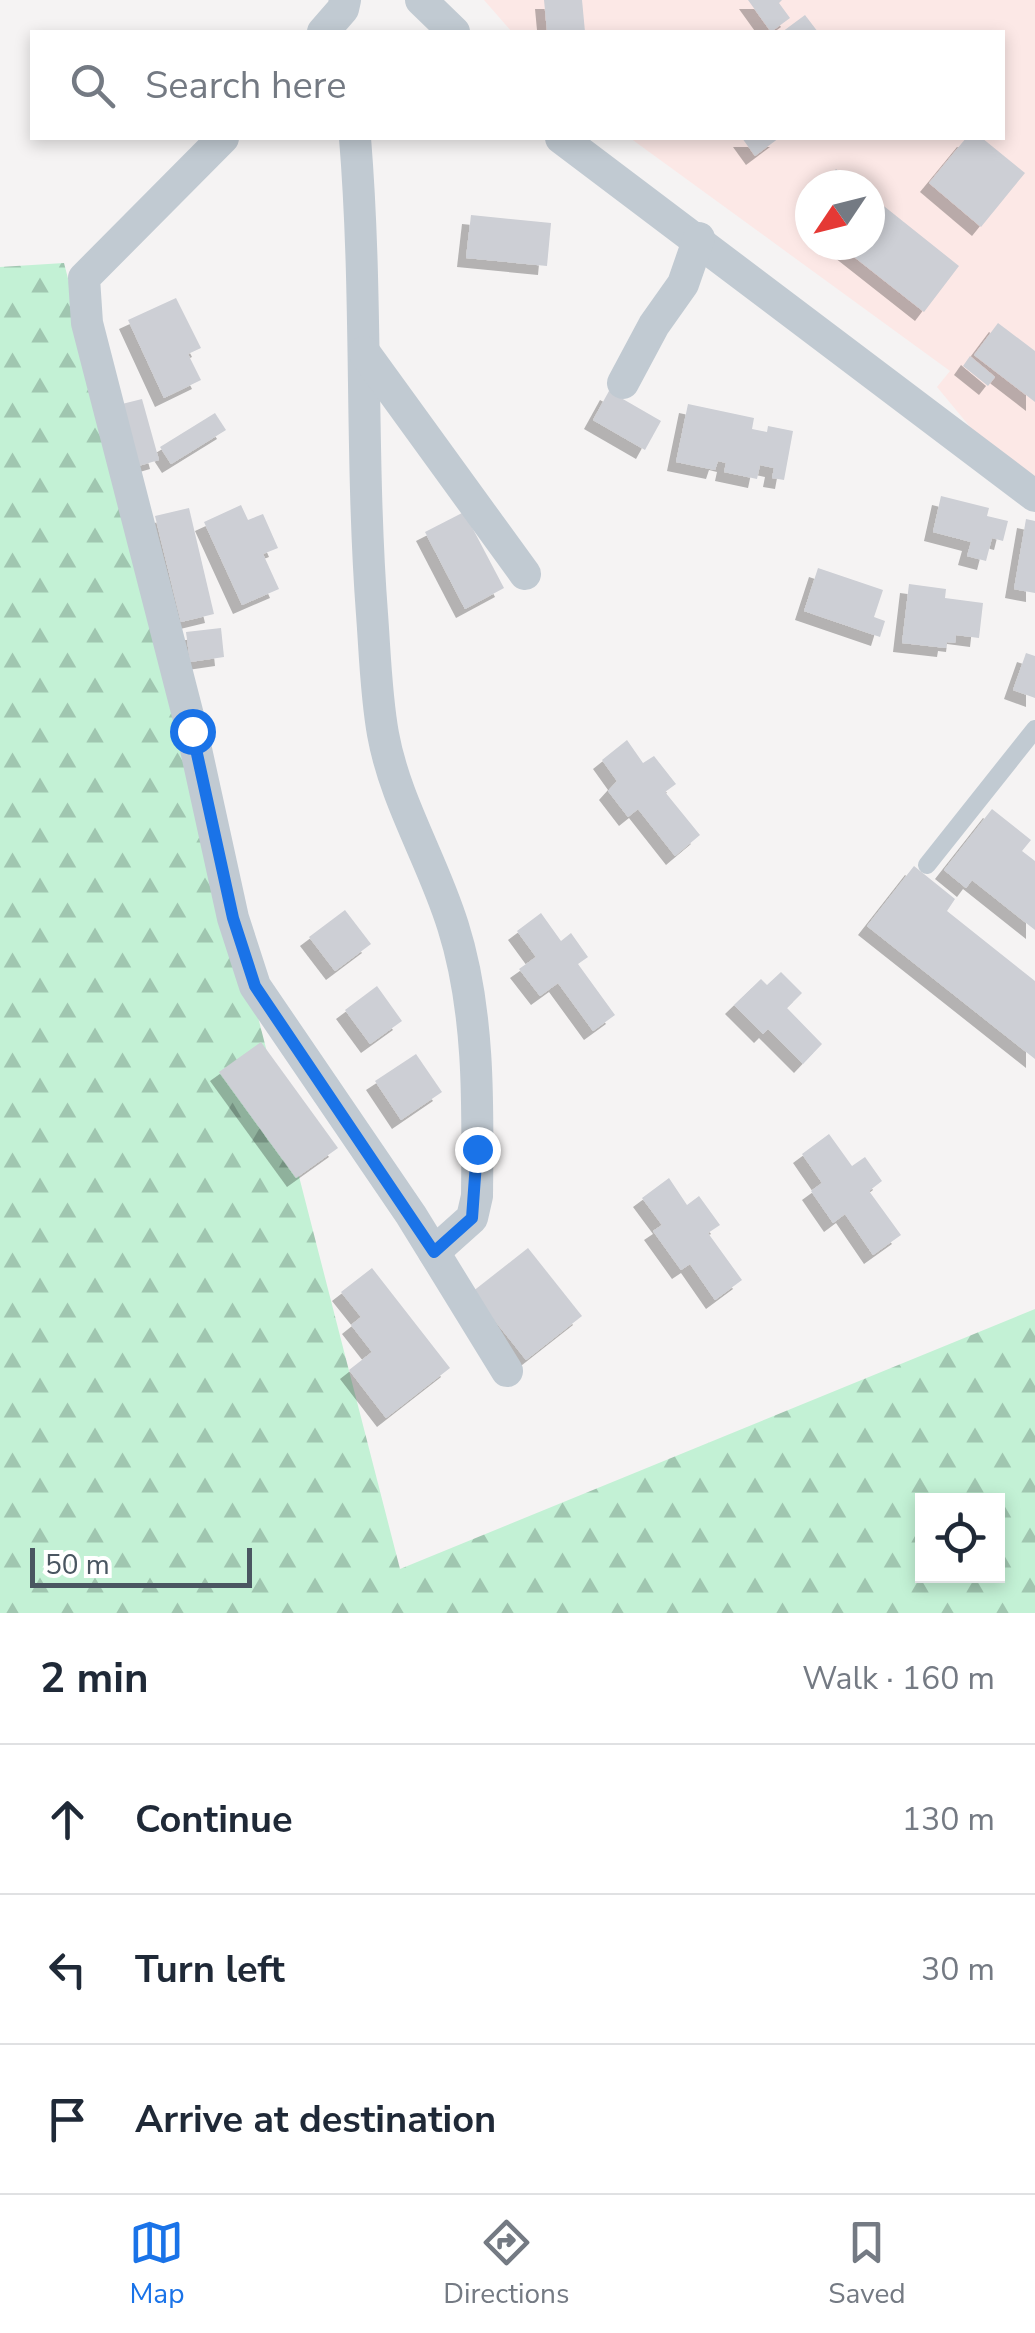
<!DOCTYPE html>
<meta charset="utf-8">
<style>
body{margin:0;font-family:"Nunito Sans",sans-serif;background:#f6f6f7;color:#1f2937}
.controls{position:absolute;right:30px;bottom:30px;display:grid;overflow:hidden;border-radius:0px;box-shadow:0 5px 15px #0003}
.controls button{width:90px;height:90px;display:grid;place-items:center;padding:0;border:0;border-bottom:2px solid #e0e1e3;background:#fff;color:#1f2937;font:50px sans-serif}
.compass{position:absolute;left:795px;top:170px;width:90px;height:90px;border-radius:50%;background:#fff;box-shadow:0 5px 15px #0003;rotate:235deg}
.scale{position:absolute;left:30px;bottom:25px;width:222px;box-sizing:border-box;padding-left:10px;border:5px solid #4a5661;border-top:0;font-size:28px;line-height:35px;white-space:nowrap;color:#4a5661;-webkit-text-stroke:8px #fff;paint-order:stroke}
.stop{position:absolute;width:30px;height:30px;margin:-22px;border:8px solid #1a73e8;border-radius:50%;background:#fff}
.stop.end{background:#1a73e8;border-color:#fff;box-shadow:0 2px 10px #0008}
.list{margin:0;padding:0;list-style:none}
h2{display:flex;justify-content:space-between;align-items:center;height:130px;margin:0;padding:0 40px;font-size:42px}
h2 small{font-size:32px;font-weight:400;color:#747a83}
.list li{display:grid;grid-template-columns:65px 1fr auto;gap:30px;align-items:center;box-sizing:border-box;height:150px;padding:0 40px;border-top:2px solid #e0e1e3}
.list b{display:block;font-size:38px;white-space:nowrap}
.list em{font-size:32px;font-style:normal;color:#747a83}
.icon{flex:none;width:55px;height:55px;fill:none;stroke:currentColor;stroke-width:2;stroke-linecap:round;stroke-linejoin:round}
.map{position:relative;flex:none;width:1035px;height:1613px;overflow:hidden}
.search{position:absolute;background:#fff;box-shadow:0 5px 15px #0003;left:30px;right:30px;top:30px;height:110px;display:flex;align-items:center;gap:25px;box-sizing:border-box;padding:0 35px;border-radius:0px;color:#747a83;font-size:38px}
.sheet{height:580px;background:#fff}
nav{display:flex;justify-content:space-around;align-items:center;box-sizing:border-box;height:140px;border-top:2px solid #e0e1e3;background:#fff;font-size:28px;color:#747a83}
nav a{display:grid;justify-items:center;gap:5px}
nav .on{color:#1a73e8}
.map>svg:first-child{display:block}
.medical{fill:#fce8e6;fill-rule:evenodd}
.forest{fill:url(#forest-firs);fill-rule:evenodd}
.building{fill:#cdcfd5;filter:url(#shadow)}
.lines{fill:none;stroke-linecap:round;stroke-linejoin:round}
.service{stroke:#c1cad2;stroke-width:18}
.minor{stroke:#c1cad2;stroke-width:32}
.route{stroke:#1a73e8;stroke-width:12}
</style>
<div class="map">
<svg width="1035" height="1613" viewBox="0 0 1035 1613">
<defs>
<pattern id="forest-firs" width="22" height="20" patternUnits="userSpaceOnUse" patternTransform="scale(2.5)"><rect width="22" height="20" fill="#c3f1d5"/><path d="M5 1l3.5 6h-7zM16 11l3.5 6h-7z" fill="#a0c6b0"/></pattern>
<filter id="shadow"><feDropShadow dx="-9" dy="9" stdDeviation="0" flood-color="#0004"/></filter>
</defs>
<rect width="100%" height="100%" fill="#f5f3f3"/>
<path class="medical" d="M484,0H1035V482L976,434L937,387L950,371L630,138H1002V32H512ZM810,185H870V245H810Z"/>
<path class="forest" d="M64,263L400,1569L1035,1309V1613H0V267ZM922,1500H998V1576H922Z"/>
<g class="building">
<polygon points="544,0 582,0 585,32 547,32"/>
<polygon points="748,0 782,0 779,3 790,18 771,32"/>
<polygon points="805,15 818,32 782,32"/>
<polygon points="742,138 779,138 755,156"/>
<polygon points="966,138 982,138 1025,173 981,227 929,183"/>
<polygon points="836,169 857,185 823,185"/>
<polygon points="870,195 959,266 924,312 839,245 870,245"/>
<polygon points="471,215 551,223 547,266 466,258"/>
<polygon points="176,298 201,348 188,354 201,380 164,398 128,320"/>
<polygon points="998,323 1035,351 1035,402 974,355"/>
<polygon points="970,356 995,377 988,386 963,366"/>
<polygon points="609,391 661,421 645,450 593,420"/>
<polygon points="142,399 159,460 135,467 118,405"/>
<polygon points="688,404 754,418 752,429 767,432 768,426 793,431 784,480 772,478 774,468 760,465 757,479 724,472 726,463 718,461 715,470 676,462"/>
<polygon points="215,413 226,430 171,464 160,447"/>
<polygon points="941,496 989,508 987,516 1008,521 1003,541 992,538 986,561 967,556 971,542 933,532"/>
<polygon points="241,505 248,520 263,514 278,548 263,554 279,589 242,605 204,522"/>
<polygon points="189,508 214,614 181,622 155,516"/>
<polygon points="464,512 504,588 465,609 425,532"/>
<polygon points="1026,519 1035,521 1035,593 1014,589"/>
<polygon points="818,568 883,590 874,617 885,621 880,637 804,611"/>
<polygon points="909,584 946,589 945,598 983,603 979,638 956,635 955,643 947,642 946,648 902,643"/>
<polygon points="221,628 224,657 190,662 186,632"/>
<polygon points="1026,653 1035,656 1035,698 1013,690"/>
<polygon points="627,740 643,763 654,756 676,784 665,792 700,835 675,856 638,809 628,817 608,791 617,781 602,760"/>
<polygon points="992,809 1031,840 1022,851 1035,861 1035,930 972,880 966,888 944,870"/>
<polygon points="914,866 955,899 947,911 1035,981 1035,1059 867,926"/>
<polygon points="345,910 371,944 335,971 309,937"/>
<polygon points="541,913 561,941 571,933 588,957 578,964 615,1015 593,1031 558,983 540,996 519,969 536,957 517,931"/>
<polygon points="781,972 802,993 787,1008 822,1044 803,1064 768,1029 763,1034 734,1005 761,979 767,985"/>
<polygon points="377,986 402,1021 370,1044 345,1010"/>
<polygon points="261,1042 338,1148 296,1178 219,1072"/>
<polygon points="416,1054 442,1092 401,1120 375,1081"/>
<polygon points="829,1134 852,1166 865,1157 882,1181 869,1191 901,1235 873,1255 845,1214 833,1223 811,1191 822,1183 802,1154"/>
<polygon points="669,1178 687,1205 699,1196 720,1225 708,1233 742,1280 715,1300 690,1264 681,1270 653,1231 662,1225 642,1198"/>
<polygon points="528,1248 582,1316 526,1360 472,1292"/>
<polygon points="372,1268 450,1368 386,1418 349,1370 372,1352 351,1325 361,1317 341,1292"/>
</g>
<g class="lines">
<polyline class="service" points="927,865 1035,729"/>
<g class="minor">
<polyline points="421,0 454,32"/>
<polyline points="323,32 343,9 345,0"/>
<polyline points="223,138 84,278 87,323 192,731 233,918 255,986 411,1215 507,1371"/>
<path d="M355,138C368,296 360,455 372,614C375,654 376,695 383,734C395,801 433,861 453,926C480,1011 478,1107 477,1196L472,1218L434,1252"/>
<polyline points="561,138 1035,496"/>
<polyline points="364,352 525,574"/>
<polyline points="623,383 654,325 683,284 699,238"/>
</g>
</g>
<g class="lines">
<polyline class="route" points="192,731 233,918 255,986 434,1252 472,1218 477,1149"/>
</g>
</svg>
<div class="controls">
<button><svg class="icon" aria-label="locate" viewBox="0 0 24 24"><circle cx="12" cy="12" r="6"/><path d="M12 2v4M12 18v4M2 12h4M18 12h4"/></svg></button>
</div>
<svg class="compass" viewBox="-18 -18 36 36"><path d="M0-13l5 13h-10z" fill="#e53935"/><path d="M0 13l5-13h-10z" fill="#747a83"/></svg>
<div class="scale">50 m</div>
<div class="stop" style="left:192px;top:731px"></div>
<div class="stop end" style="left:477px;top:1149px"></div>
<div class="search"><svg class="icon" aria-label="search" viewBox="0 0 24 24"><circle cx="10" cy="10" r="6"/><path d="M15 15l6 6"/></svg>Search here</div>
</div>
<section class="sheet">
<h2>2 min<small>Walk · 160 m</small></h2>
<ul class="list">
<li><svg class="icon" aria-label="ahead" viewBox="0 0 24 24"><path d="M12 20V5M6 11l6-6 6 6"/></svg><div><b>Continue</b></div><em>130 m</em></li>
<li><svg class="icon" aria-label="left" viewBox="0 0 24 24"><path d="M17 20v-9H6M10 6l-5 5 5 5"/></svg><div><b>Turn left</b></div><em>30 m</em></li>
<li><svg class="icon" aria-label="arrive" viewBox="0 0 24 24"><path d="M6 21V4h12l-3 4 3 4H6"/></svg><div><b>Arrive at destination</b></div></li>
</ul>
</section>
<nav>
<a class="on"><svg class="icon" aria-label="map" viewBox="0 0 24 24"><path d="M3 6l6-2 6 2 6-2v14l-6 2-6-2-6 2zM9 4v14M15 6v14"/></svg>Map</a>
<a><svg class="icon" aria-label="directions" viewBox="0 0 24 24"><path d="M12 3l9 9-9 9-9-9zM9 14v-3h6M13 9l2 2-2 2"/></svg>Directions</a>
<a><svg class="icon" aria-label="saved" viewBox="0 0 24 24"><path d="M7 4h10v16l-5-4-5 4z"/></svg>Saved</a>
</nav>
